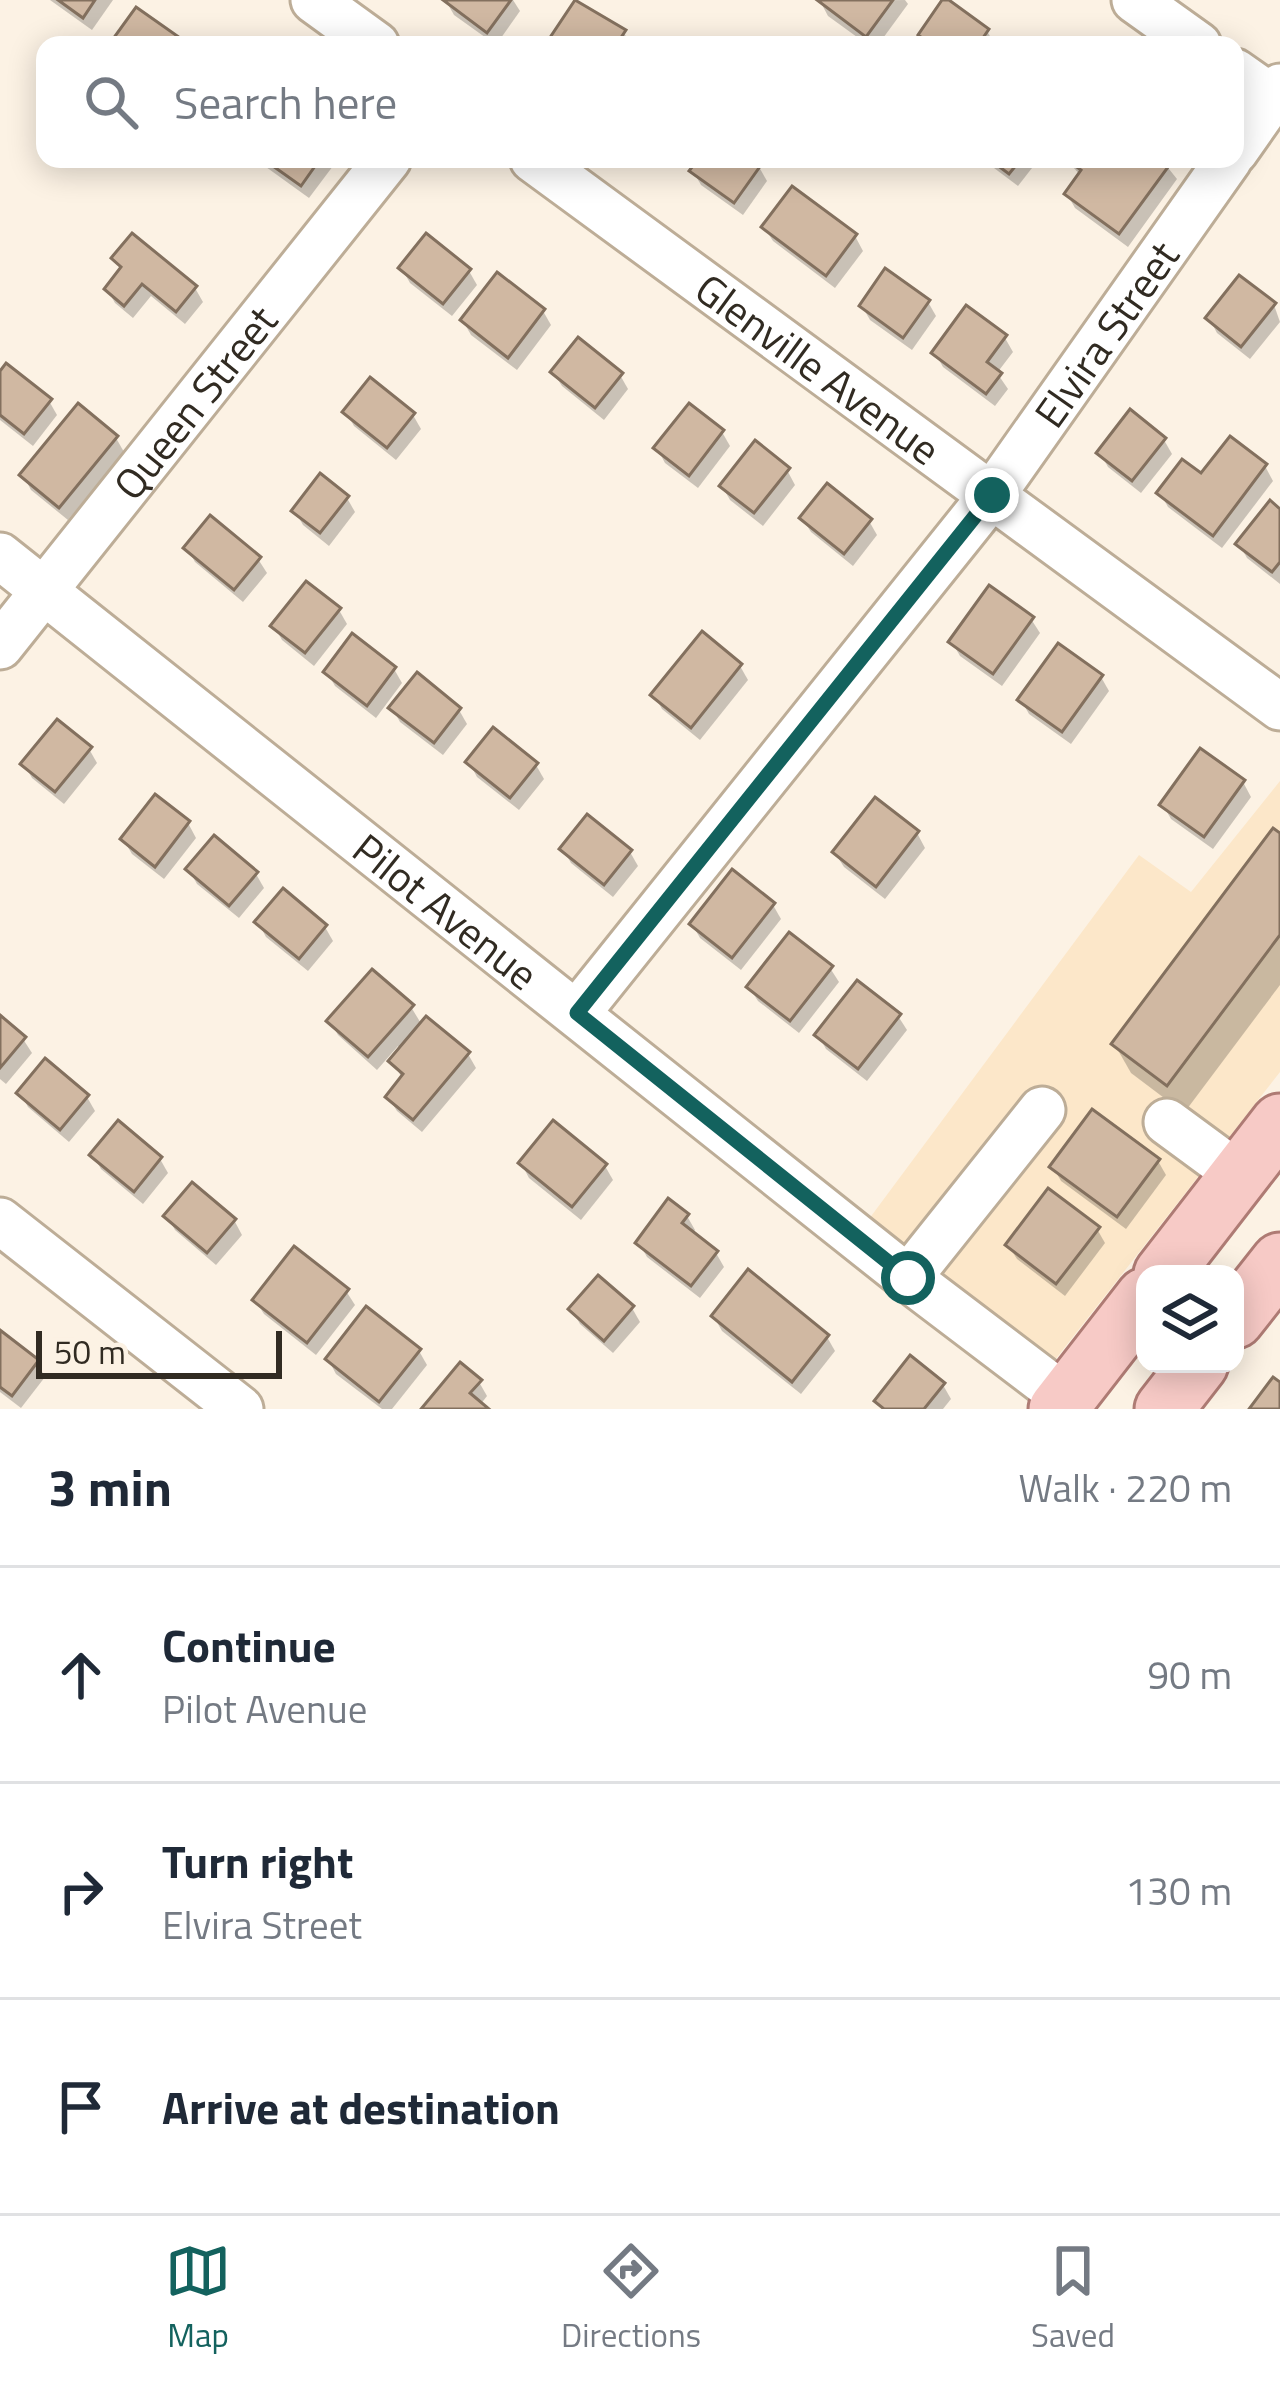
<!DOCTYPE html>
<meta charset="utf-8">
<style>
body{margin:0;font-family:"Titillium Web",sans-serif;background:#f2f2f3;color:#1f2937}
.controls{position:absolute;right:36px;bottom:36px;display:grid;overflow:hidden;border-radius:24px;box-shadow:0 6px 30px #0003}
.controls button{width:108px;height:108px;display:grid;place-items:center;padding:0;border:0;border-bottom:3px solid #e0e1e3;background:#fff;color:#1f2937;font:60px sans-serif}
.scale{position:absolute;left:36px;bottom:30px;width:246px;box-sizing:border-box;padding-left:12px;border:6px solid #312b22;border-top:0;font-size:33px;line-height:42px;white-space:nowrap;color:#312b22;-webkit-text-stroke:9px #fcf2e4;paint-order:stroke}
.stop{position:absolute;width:36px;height:36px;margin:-27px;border:9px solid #13625e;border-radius:50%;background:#fff}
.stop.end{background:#13625e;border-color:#fff;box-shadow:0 3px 12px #0008}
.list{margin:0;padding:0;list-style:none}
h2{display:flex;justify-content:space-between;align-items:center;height:156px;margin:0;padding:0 48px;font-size:51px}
h2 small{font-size:39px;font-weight:400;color:#747a83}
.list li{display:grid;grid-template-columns:78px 1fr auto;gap:36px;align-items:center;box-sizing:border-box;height:216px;padding:0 48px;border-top:3px solid #e0e1e3}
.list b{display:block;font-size:45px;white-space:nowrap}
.list p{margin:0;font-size:39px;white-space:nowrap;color:#747a83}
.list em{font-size:39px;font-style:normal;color:#747a83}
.icon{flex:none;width:66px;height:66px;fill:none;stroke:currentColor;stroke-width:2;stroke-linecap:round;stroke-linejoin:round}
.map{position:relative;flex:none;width:1280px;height:1409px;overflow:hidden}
.search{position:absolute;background:#fff;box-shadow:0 6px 30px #0003;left:36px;right:36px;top:36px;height:132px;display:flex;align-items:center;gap:30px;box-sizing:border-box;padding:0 42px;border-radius:24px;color:#747a83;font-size:45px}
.sheet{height:804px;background:#fff}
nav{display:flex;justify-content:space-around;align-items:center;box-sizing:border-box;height:168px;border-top:3px solid #e0e1e3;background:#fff;font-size:33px;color:#747a83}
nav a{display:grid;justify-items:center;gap:6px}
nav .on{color:#13625e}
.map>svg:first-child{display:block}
.built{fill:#fce7c9}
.shadow{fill:#0003}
.building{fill:#d0b8a2;stroke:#83705e;stroke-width:3}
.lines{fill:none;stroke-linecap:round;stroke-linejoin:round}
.minor-casing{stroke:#bdad97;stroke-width:51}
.major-casing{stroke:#ae7b74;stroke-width:63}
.minor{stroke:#fff;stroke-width:45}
.major{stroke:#f7cac6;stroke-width:57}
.route{stroke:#13625e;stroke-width:15}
.labels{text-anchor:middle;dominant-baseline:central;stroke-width:12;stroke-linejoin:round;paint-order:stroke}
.street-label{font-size:42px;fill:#312b22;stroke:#fcf2e4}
</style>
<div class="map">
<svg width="1280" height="1409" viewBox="0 0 1280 1409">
<rect width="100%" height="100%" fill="#fcf2e4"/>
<polygon class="built" points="1280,781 1280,1072 1051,1365 869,1219 1139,855 1191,892"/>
<g class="shadow">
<polygon points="50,0 113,0 92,30"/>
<polygon points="513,0 520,11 496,45 454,15 446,1"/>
<polygon points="905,0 908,4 878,45 868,45 828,16 820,1"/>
<polygon points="578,2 624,33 631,45 548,45"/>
<polygon points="987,31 995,45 927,45 921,35"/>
<polygon points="261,159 329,159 333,166 309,198 266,167"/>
<polygon points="701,159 748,159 759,167 767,181 743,215 701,185 693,171"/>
<polygon points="982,159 1039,159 1018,186"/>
<polygon points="1066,159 1161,159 1177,179 1128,247 1075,208 1067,194 1081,176"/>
<polygon points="792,190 855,236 863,251 835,288 773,241 764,227"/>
<polygon points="115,259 195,288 203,302 185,324 151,296 133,318 115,303 107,289 122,271"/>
<polygon points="402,269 469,271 477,285 452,316 410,283"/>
<polygon points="928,302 936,316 912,350 870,320 862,306"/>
<polygon points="1274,305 1280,322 1250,359 1217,333 1209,318"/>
<polygon points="543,311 551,325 517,370 471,335 463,321"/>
<polygon points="1005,338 1013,352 997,373 1008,389 995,406 943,367 935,353"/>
<polygon points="553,372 620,375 628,389 604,420 562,386"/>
<polygon points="0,375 49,401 57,415 33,446 0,420"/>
<polygon points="346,412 413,415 421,429 396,460 354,426"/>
<polygon points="722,432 730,446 698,488 665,463 657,448"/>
<polygon points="116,438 124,452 68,520 31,490 23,475"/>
<polygon points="1164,440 1172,454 1141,493 1108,467 1100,453"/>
<polygon points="1265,466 1273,481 1222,548 1168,507 1160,493 1201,477"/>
<polygon points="787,470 795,485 763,526 730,500 722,486"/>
<polygon points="347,498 355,512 329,546 303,525 295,511"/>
<polygon points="1280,512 1280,584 1247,558 1239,544"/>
<polygon points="802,518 869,521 877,535 853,566 811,532"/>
<polygon points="187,548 258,559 267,573 243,602 195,562"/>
<polygon points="339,610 347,624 314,666 282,640 274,626"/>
<polygon points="1031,619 1040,633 1002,686 960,656 952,642"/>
<polygon points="740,666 748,680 700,740 662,709 654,695"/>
<polygon points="394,669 402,683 376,718 335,686 327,672"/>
<polygon points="1101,677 1109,691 1071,744 1029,714 1021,700"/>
<polygon points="392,708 459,710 467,724 443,755 400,722"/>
<polygon points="89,749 97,763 64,804 32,778 24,764"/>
<polygon points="469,762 536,765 544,779 519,810 477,777"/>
<polygon points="1243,782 1251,797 1213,849 1171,819 1163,805"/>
<polygon points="188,823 196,838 164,879 132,854 123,839"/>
<polygon points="917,833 925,848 885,899 844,867 835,853"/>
<polygon points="1280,837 1280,985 1184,1113 1131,1073 1115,1045"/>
<polygon points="563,849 630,852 638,866 613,897 571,863"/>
<polygon points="189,870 256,874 264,888 239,918 197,884"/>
<polygon points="773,905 781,919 741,970 700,938 692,924"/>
<polygon points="258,922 325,927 333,941 308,971 266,937"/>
<polygon points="830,968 839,982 799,1033 758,1001 749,987"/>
<polygon points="411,1007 422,1025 468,1054 476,1068 422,1132 397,1111 388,1097 403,1079 392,1062 402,1049 398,1046 377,1070 338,1035 330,1021"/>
<polygon points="898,1016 907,1030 867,1081 826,1049 818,1035"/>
<polygon points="0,1019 23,1039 32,1053 6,1084 0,1079"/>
<polygon points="20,1093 87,1097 95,1111 69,1142 28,1107"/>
<polygon points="93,1155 160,1159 168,1173 143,1204 101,1169"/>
<polygon points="1158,1161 1166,1175 1126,1229 1061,1181 1053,1167"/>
<polygon points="521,1163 605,1166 613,1180 581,1220 529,1178"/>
<polygon points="167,1216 234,1220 242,1235 216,1265 175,1230"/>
<polygon points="687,1216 695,1230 692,1234 716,1253 724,1267 700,1298 647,1257 639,1243"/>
<polygon points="1097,1229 1105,1243 1065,1296 1017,1259 1008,1245"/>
<polygon points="346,1291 355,1305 316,1355 264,1314 255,1300"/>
<polygon points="632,1308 640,1322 613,1353 580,1324 572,1310"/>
<polygon points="714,1317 827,1337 835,1351 801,1394 722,1331"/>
<polygon points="0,1334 37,1362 45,1377 21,1408 0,1392"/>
<polygon points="419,1351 427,1365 392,1409 382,1409 336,1374 328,1359"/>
<polygon points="479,1382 487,1396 480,1405 425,1409"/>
<polygon points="943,1385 951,1399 943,1409 882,1409 878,1401"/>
</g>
<g class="building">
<polygon points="58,0 95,0 83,18"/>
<polygon points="443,0 511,0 487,33"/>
<polygon points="575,0 626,30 616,45 545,45"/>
<polygon points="817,0 893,0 866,37"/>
<polygon points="942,0 949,0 989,29 978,45 932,45 918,35"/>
<polygon points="136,7 183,40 179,45 110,43"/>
<polygon points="263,159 320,159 301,186"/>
<polygon points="698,159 753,159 761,165 734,203 689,171"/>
<polygon points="989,159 1021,159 1009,174"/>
<polygon points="1066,159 1166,159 1171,163 1119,234 1064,194 1081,170"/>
<polygon points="792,186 857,234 826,276 761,227"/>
<polygon points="132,233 197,286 176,312 142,284 124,306 104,289 121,267 111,258"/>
<polygon points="426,233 471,269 443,304 398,268"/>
<polygon points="885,268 930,300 903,338 859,306"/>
<polygon points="497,272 545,309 508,358 460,320"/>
<polygon points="1239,275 1276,303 1241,347 1205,318"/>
<polygon points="966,305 1007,335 987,362 1002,373 986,394 931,353"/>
<polygon points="578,337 623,373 595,408 550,372"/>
<polygon points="6,363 52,399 24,434 0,415 0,371"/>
<polygon points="370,377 415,413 387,448 342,412"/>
<polygon points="78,403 118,436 59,508 19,475"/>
<polygon points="689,403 724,430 689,476 653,448"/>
<polygon points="1130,409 1166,438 1132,481 1096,453"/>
<polygon points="1230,436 1267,464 1213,536 1156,493 1182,459 1201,473"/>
<polygon points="755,440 790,468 754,513 719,486"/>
<polygon points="320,473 349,496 320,533 291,511"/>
<polygon points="827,483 872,519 844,554 799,518"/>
<polygon points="1270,500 1280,509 1280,562 1272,572 1235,544"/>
<polygon points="210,515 261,557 234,590 183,548"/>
<polygon points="306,581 341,608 305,653 270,626"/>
<polygon points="989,585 1034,617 993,674 948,642"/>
<polygon points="702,631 742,664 691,728 650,695"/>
<polygon points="352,633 396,667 367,706 323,672"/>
<polygon points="1058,643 1103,675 1062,732 1017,700"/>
<polygon points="417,672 461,708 434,743 388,708"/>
<polygon points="57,719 92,747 55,792 20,764"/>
<polygon points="493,727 538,763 510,798 465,762"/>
<polygon points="1200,748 1245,780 1204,837 1159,805"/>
<polygon points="155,794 190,821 155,867 120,839"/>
<polygon points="875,797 919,831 876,887 832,852"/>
<polygon points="587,814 632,850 604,885 559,849"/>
<polygon points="1273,828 1280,833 1280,935 1167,1086 1111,1044"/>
<polygon points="214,835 258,872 229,906 185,869"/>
<polygon points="732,869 775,903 732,958 689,924"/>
<polygon points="283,888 327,925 299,959 254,922"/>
<polygon points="789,932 833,966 790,1021 746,987"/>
<polygon points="372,969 414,1005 368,1057 326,1021"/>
<polygon points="857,980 901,1014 858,1069 814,1035"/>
<polygon points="0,1015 26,1037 0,1068"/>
<polygon points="426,1016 470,1052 413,1120 385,1097 403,1074 388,1061"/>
<polygon points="45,1058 89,1095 60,1130 16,1093"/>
<polygon points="1092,1109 1160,1159 1117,1217 1049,1167"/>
<polygon points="118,1120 162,1157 134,1192 89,1155"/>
<polygon points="553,1120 607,1164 572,1207 518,1163"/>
<polygon points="192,1182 236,1219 207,1253 163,1216"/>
<polygon points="1048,1188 1100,1227 1056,1284 1005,1245"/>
<polygon points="668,1198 689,1214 682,1223 718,1251 691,1286 635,1243"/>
<polygon points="294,1246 349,1289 307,1343 252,1300"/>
<polygon points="748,1269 829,1335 792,1382 711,1316"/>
<polygon points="598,1275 634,1306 604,1341 568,1309"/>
<polygon points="366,1306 421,1349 379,1402 325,1359"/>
<polygon points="0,1330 39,1360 12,1396 0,1387"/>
<polygon points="910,1355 945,1383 924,1409 884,1409 874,1401"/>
<polygon points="460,1362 482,1380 470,1393 489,1409 421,1409"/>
<polygon points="1273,1377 1280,1382 1280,1409 1249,1409"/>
</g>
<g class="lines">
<defs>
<g id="minor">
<polyline points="314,0 376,45"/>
<polyline points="1135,0 1198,45"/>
<polyline points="1235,72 1272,98"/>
<polyline points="1235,151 1280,87"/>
<path id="s1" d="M533,159L1280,707"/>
<path id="s2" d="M0,556L908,1278L1066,1398"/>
<path id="s3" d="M0,646L388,159"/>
<path id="s4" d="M577,1013L992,495L1229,159"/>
<polyline points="1167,1122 1239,1175"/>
<polyline points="0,1221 240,1409"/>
<polyline points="908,1278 1042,1110"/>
</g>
<g id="major">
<polyline points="1163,1274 1280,1123"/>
<polyline points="1235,1319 1280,1262"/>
<polyline points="1058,1409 1145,1297"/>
<polyline points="1164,1409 1199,1364"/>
</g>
</defs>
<use href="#minor" class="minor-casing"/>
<use href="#major" class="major-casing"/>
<use href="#minor" class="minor"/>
<use href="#major" class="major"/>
</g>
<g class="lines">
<polyline class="route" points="908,1278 577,1013 992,495"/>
</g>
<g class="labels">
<g class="street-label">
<text stroke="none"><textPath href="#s4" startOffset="861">Elvira Street</textPath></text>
<text stroke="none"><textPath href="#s1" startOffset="354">Glenville Avenue</textPath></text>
<text stroke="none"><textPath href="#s3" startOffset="312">Queen Street</textPath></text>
<text stroke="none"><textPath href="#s2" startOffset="570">Pilot Avenue</textPath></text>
</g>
</g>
</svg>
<div class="controls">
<button><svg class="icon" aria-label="layers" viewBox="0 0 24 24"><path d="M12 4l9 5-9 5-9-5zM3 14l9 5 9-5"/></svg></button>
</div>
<div class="scale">50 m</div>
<div class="stop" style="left:908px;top:1278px"></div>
<div class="stop end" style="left:992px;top:495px"></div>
<div class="search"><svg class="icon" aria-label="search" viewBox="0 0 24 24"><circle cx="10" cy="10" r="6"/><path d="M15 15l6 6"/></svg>Search here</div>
</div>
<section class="sheet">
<h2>3 min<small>Walk · 220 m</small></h2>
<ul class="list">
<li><svg class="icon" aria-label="ahead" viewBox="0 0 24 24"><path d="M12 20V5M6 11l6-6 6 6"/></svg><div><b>Continue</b><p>Pilot Avenue</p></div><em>90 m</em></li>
<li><svg class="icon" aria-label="right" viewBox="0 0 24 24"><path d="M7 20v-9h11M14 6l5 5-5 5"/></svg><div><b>Turn right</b><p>Elvira Street</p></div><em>130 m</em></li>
<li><svg class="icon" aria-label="arrive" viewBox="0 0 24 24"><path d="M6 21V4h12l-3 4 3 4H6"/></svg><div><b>Arrive at destination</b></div></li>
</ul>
</section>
<nav>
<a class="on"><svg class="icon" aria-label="map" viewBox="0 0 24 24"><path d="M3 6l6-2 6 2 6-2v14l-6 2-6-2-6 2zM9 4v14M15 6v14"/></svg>Map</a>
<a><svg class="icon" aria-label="directions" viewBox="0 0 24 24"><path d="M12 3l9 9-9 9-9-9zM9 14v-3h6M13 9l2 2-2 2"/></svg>Directions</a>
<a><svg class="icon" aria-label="saved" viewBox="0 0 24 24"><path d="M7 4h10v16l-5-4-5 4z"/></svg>Saved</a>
</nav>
